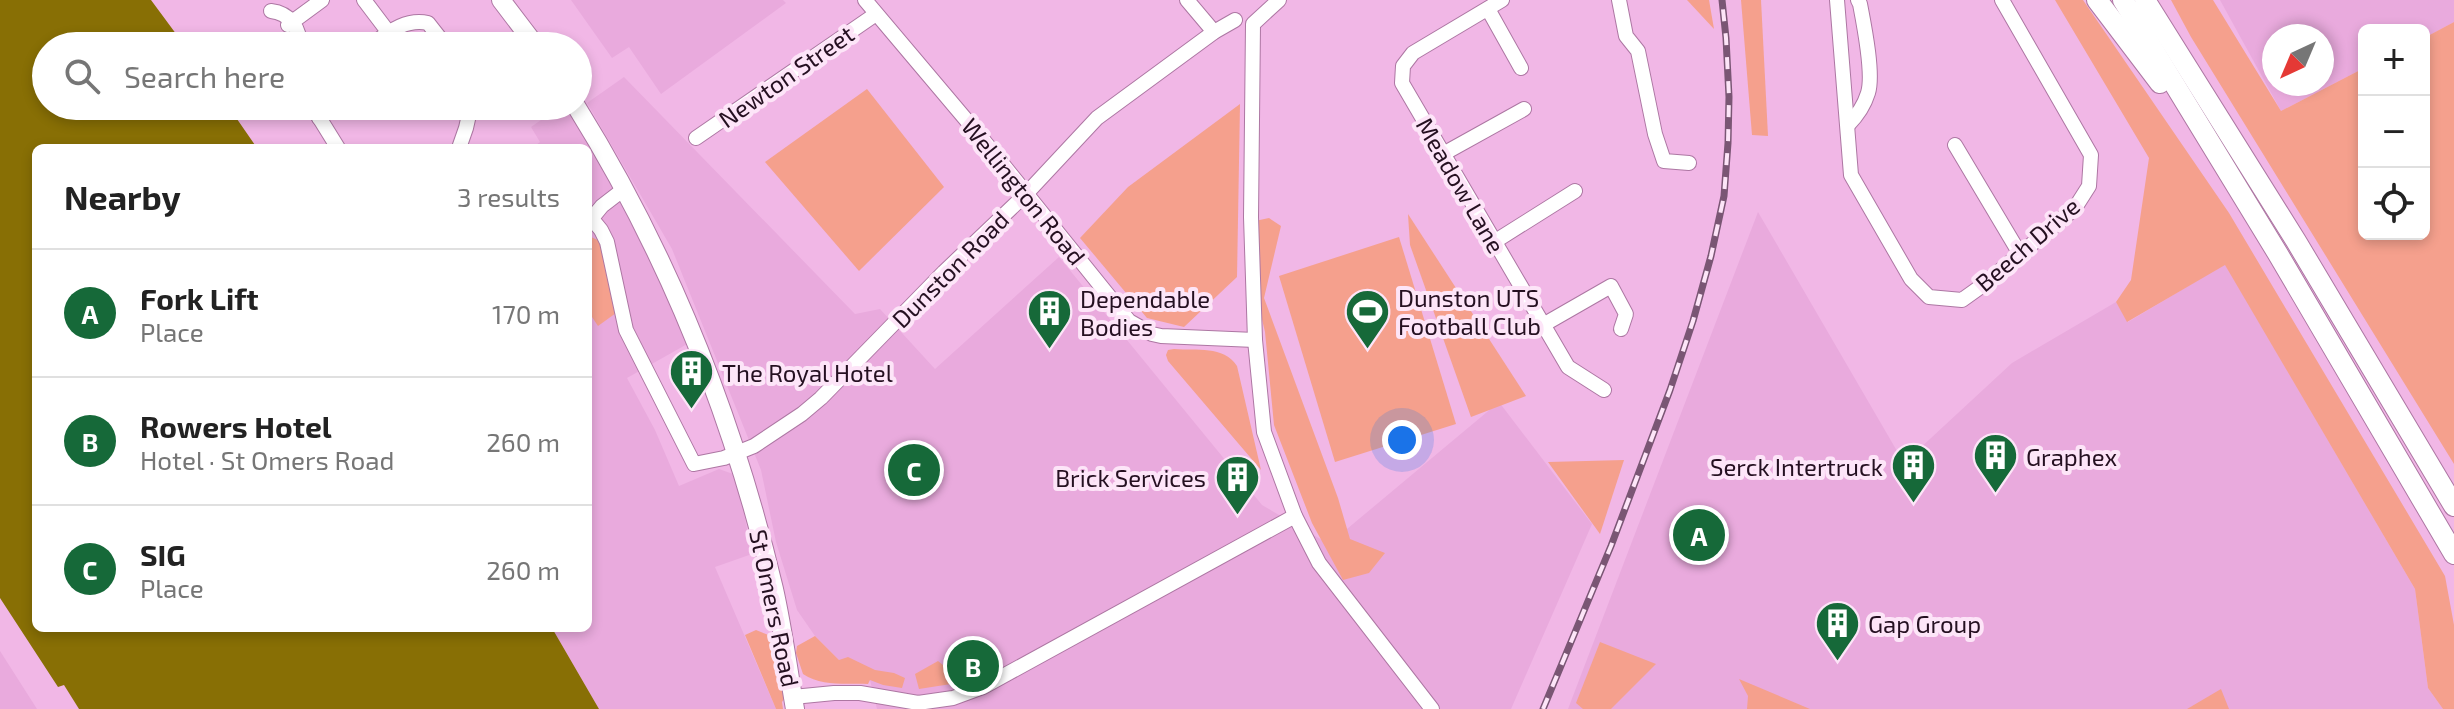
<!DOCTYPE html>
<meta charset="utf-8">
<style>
body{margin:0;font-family:"Exo 2",sans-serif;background:#f6f6f6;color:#222}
.controls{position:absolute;right:24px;top:24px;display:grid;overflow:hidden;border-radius:12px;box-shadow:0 4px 12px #0003}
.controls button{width:72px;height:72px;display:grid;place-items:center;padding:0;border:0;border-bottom:2px solid #e0e0e0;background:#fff;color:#222;font:40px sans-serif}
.compass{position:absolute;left:2262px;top:24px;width:72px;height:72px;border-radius:50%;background:#fff;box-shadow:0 4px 12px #0003;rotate:224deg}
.you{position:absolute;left:1402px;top:440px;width:28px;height:28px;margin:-20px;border:6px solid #fff;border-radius:50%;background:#1a73e8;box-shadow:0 0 0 12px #1a73e833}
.badge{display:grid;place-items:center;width:52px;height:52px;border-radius:50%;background:#166939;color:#fff;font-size:26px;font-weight:700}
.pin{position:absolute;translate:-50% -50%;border:4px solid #fff;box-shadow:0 2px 8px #0006}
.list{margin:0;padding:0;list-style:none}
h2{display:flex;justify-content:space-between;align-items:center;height:104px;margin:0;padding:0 32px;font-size:34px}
h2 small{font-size:26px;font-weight:400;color:#767676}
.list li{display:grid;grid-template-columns:52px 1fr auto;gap:24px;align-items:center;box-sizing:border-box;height:128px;padding:0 32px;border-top:2px solid #e0e0e0}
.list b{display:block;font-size:30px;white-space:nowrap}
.list p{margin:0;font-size:26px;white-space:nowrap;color:#767676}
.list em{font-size:26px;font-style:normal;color:#767676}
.icon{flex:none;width:44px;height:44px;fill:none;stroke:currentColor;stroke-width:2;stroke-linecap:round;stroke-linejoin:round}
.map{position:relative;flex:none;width:2454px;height:709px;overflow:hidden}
.search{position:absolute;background:#fff;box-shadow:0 4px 12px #0003;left:32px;top:32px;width:560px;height:88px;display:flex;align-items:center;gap:20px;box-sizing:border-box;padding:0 28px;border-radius:44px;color:#767676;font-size:30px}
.panel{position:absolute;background:#fff;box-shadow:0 4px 12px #0003;left:32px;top:144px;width:560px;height:488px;border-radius:12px}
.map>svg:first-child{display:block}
.built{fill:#e9aadd;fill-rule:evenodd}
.green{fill:#f5a08d}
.water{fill:#886f05}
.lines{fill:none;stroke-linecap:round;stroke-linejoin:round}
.minor-casing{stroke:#ad77a3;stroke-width:16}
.major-casing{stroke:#ad77a3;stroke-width:20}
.highway-casing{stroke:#ad77a3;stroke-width:22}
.minor{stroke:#fff;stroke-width:14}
.major{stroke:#fff;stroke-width:18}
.highway{stroke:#fff;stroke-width:20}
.rail-casing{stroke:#7a5674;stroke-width:7}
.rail{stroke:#fde5f8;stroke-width:4;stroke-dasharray:12;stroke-linecap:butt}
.labels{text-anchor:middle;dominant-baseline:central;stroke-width:8;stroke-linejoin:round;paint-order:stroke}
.street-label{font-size:24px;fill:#251021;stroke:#fde5f8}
.poi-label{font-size:24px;fill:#251021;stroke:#fde5f8;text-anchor:start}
</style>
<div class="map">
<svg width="2454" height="709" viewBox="0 0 2454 709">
<rect width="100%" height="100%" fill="#f1b7e6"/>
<g class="built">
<polygon points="571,0 783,0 786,3 661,94 629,47 612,58"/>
<path d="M2220,0H2454V22L2424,38V30H2364V68L2281,111ZM2274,36H2322V84H2274Z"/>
<polygon points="624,77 855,314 880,309 935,369 1059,257 1262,505 1329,544 1499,402 1592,524 1511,709 877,709 870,680 839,660 815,636 797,610 776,542 761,470 672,249 587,103"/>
<polygon points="561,106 572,106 607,168 624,210 681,319 689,343 627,378 655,430 679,486 719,469 733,474 741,498 752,554 715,567 776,709 599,709 552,628 588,628 588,148 532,148 540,142 531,127"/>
<polygon points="1758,212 1904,463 2012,363 2116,302 2128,322 2225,264 2415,589 2428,688 2443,709 1568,709"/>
<polygon points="0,651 37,709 0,709"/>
</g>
<g class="green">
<polygon points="1687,0 1709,0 1714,29"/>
<polygon points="1741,0 1761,0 1768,136 1752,135"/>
<polygon points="2055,0 2083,0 2229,213 2445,576 2454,625 2454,709 2443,709 2428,688 2415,589 2225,265 2127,322 2116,302 2131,280 2149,158"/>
<polygon points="2171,0 2213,0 2281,111 2364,68 2364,234 2424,234 2424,38 2454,22 2454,464 2191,37"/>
<polygon points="867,89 944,187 859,271 765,162"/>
<polygon points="1240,104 1237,277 1184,327 1147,318 1080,238 1128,187"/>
<polygon points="484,106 524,106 526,109 514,117 484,110"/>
<polygon points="1408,214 1526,396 1471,417 1410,245"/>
<polygon points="1269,218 1281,226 1264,298 1338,498 1350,539 1385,553 1369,573 1343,580 1312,523 1274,425 1265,332 1257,298 1255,221"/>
<polygon points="591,237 600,241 616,313 598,326 588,311 588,240"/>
<polygon points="1399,237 1456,424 1335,462 1279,276"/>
<path d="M1174,349C1197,351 1223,345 1237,366L1261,470L1168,361L1166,355L1168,350Z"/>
<polygon points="1624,460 1600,534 1548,462"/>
<polygon points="756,630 771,636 775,644 786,696 782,702 783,709 776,709 745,635"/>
<path d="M815,636L839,660L848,657L875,670L894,673L905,678L902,688L883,685L870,680L868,684C846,683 822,687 803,674L796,653L797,646Z"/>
<polygon points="1600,642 1656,664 1611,709 1583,709 1576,703"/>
<polygon points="938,661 949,670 951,684 919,689 915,674"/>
<polygon points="1739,679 1810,709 1747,709 1748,696"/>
<polygon points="2221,689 2229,709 2187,709"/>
</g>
<polygon class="water" points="0,0 151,0 185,46 46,46 46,106 228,106 257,148 36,148 36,628 552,628 599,709 79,709 64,685 58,687 0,598"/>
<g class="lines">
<defs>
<g id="minor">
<polyline points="364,0 389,33"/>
<polyline points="865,0 984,141 1129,321 1152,334 1161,336 1255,340"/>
<polyline points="1187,0 1214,32"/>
<polyline points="1279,0 1253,24 1251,217 1255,340 1264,432 1295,516 1319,563 1432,709"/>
<polyline points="1502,0 1413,53 1403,66 1402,83 1568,367 1604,390"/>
<polyline points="1619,0 1626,36 1638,51 1655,134 1664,161 1689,163"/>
<polyline points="1837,0 1851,175 1911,279 1929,297 1962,300 1983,285 2075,208 2089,186 2091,155 2002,0"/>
<polyline points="1488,9 1521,68"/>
<path d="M271,11C289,13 301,28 299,46"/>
<polyline points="288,25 322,0"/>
<path d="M370,46C388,33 405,18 428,23L446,46"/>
<polyline points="312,106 338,148"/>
<polyline points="319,118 335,107"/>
<path d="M1848,125C1857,116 1864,106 1868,93C1874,74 1864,25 1860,4L1858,0"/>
<polyline points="696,138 876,14"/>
<polyline points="1955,145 2020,254"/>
<polyline points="459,148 466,128 471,106"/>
<polyline points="1443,154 1524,109"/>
<polyline points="592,219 601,230 607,242 626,330 694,464 724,458 754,446 802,414 821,398 944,272 1026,194 1097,118 1214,32 1235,20"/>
<polyline points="588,223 602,206 624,189"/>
<polyline points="1494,242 1575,191"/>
<polyline points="1543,325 1611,286 1626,314 1621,329"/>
<polyline points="793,697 834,693 860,693 918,703 953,698 983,687 1295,516"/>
</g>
<g id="major">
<polyline points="501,0 536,46"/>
<path d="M576,106C670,257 733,416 774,589C783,629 788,669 795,709"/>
</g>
<g id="highway">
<polyline points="2097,0 2160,83"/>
<polyline points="2123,0 2278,254 2454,554"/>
<polyline points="2145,0 2296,241 2454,506"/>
</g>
</defs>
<use href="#minor" class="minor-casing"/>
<use href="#major" class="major-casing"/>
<use href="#highway" class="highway-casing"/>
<use href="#minor" class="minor"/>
<use href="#major" class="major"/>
<use href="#highway" class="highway"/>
<defs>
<polyline id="rail" points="1543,709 1611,546 1670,390 1693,321 1711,256 1724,196 1728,143 1729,97 1726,38 1722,0"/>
</defs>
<use href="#rail" class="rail-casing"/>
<use href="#rail" class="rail"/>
</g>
<defs>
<symbol id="stadium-pin" viewBox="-11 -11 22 30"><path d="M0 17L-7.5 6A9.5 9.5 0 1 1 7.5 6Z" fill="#166939" stroke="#fde5f8"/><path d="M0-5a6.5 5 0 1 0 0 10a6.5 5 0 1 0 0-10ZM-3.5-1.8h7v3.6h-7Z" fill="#fff"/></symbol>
<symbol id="building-pin" viewBox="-11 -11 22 30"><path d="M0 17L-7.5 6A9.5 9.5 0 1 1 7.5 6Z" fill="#166939" stroke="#fde5f8"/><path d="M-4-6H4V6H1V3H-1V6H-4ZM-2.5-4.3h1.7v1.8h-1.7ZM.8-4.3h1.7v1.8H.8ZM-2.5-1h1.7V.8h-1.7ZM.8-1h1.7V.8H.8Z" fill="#fff"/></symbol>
</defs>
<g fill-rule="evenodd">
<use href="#stadium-pin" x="1342" y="286" width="51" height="69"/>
<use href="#building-pin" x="1024" y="286" width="51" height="69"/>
<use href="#building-pin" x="666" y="346" width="51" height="69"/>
<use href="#building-pin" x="1970" y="430" width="51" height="69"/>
<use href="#building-pin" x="1888" y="440" width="51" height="69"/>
<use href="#building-pin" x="1212" y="452" width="51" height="69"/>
<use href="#building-pin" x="1812" y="598" width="51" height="69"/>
</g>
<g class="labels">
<g class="street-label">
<text transform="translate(786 76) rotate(-35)">Newton Street</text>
<text transform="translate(1461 185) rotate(60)">Meadow Lane</text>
<text transform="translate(1024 191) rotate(51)">Wellington Road</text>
<text transform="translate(2027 244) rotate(-41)">Beech Drive</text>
<text transform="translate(950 269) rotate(-45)">Dunston Road</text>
<text transform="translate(775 608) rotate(78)">St Omers Road</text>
</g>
<g class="poi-label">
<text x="1398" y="297">Dunston UTS<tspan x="1398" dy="28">Football Club</tspan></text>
<text x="1080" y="298">Dependable<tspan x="1080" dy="28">Bodies</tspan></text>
<text x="722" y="372">The Royal Hotel</text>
<text x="2026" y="456">Graphex</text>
<text x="1883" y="466" text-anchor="end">Serck Intertruck</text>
<text x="1206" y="477" text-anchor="end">Brick Services</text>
<text x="1868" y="623">Gap Group</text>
</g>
</g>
</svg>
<div class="controls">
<button>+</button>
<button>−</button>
<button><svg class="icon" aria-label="locate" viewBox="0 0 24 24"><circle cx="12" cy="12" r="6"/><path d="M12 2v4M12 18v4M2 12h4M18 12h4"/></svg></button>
</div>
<svg class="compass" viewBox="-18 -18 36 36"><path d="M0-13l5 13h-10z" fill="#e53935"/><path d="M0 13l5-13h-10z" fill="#767676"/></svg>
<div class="you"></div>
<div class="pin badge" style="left:1699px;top:535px">A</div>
<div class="pin badge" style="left:973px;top:666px">B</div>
<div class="pin badge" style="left:914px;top:470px">C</div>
<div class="search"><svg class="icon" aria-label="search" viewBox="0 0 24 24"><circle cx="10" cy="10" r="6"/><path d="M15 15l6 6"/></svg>Search here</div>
<section class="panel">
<h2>Nearby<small>3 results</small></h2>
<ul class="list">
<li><span class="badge">A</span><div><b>Fork Lift</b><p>Place</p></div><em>170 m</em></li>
<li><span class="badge">B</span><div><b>Rowers Hotel</b><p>Hotel · St Omers Road</p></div><em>260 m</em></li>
<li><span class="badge">C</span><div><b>SIG</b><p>Place</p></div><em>260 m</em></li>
</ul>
</section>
</div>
